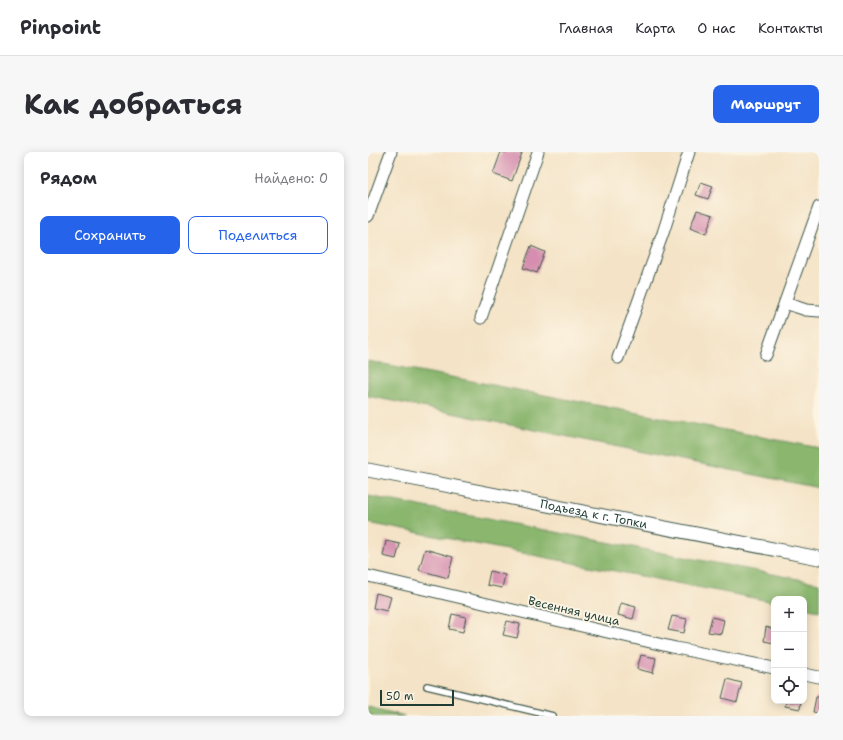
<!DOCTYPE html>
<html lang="ru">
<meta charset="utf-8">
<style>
body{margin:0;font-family:"Shantell Sans",sans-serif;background:#f7f7f7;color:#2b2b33}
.controls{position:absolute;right:12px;bottom:12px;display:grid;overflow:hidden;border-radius:8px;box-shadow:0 2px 10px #0003}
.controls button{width:36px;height:36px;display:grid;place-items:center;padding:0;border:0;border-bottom:1px solid #e1e1e2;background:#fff;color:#2b2b33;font:20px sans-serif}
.scale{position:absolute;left:12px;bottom:10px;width:74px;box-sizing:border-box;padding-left:4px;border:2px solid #1f3d34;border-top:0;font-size:11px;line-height:14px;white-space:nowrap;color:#1f3d34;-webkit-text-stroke:3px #fcf5e5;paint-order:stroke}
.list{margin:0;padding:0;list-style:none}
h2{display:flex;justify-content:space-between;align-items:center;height:52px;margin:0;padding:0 16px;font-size:17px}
h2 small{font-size:13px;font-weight:400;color:#7c7c81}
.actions{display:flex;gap:8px;padding:12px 16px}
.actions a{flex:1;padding:9px 0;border:1px solid #2563eb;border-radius:8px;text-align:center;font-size:14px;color:#2563eb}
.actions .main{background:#2563eb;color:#fff}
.icon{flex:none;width:22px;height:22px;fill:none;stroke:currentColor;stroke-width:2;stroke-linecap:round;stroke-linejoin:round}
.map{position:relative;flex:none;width:451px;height:564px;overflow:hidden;border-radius:8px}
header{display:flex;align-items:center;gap:24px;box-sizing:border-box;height:56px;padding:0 20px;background:#fff;border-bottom:1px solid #e1e1e2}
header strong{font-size:19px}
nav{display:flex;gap:22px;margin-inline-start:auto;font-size:14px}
.intro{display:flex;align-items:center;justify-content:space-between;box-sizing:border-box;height:96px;padding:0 24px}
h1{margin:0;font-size:28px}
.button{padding:10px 18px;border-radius:8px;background:#2563eb;color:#fff;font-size:14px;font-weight:700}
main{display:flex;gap:24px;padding:0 24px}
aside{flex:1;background:#fff;border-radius:8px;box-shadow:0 2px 10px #0003}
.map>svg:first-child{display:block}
.forest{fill:#8ab66e;stroke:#547a51}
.building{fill:#d58eaf}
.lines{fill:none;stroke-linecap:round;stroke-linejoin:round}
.service-casing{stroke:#3f564a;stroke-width:8}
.minor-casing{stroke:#3f564a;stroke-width:13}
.tertiary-casing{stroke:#3f564a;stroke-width:15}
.service{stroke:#fff;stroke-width:5.5}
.minor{stroke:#fff;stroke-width:11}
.tertiary{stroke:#fff;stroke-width:13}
.labels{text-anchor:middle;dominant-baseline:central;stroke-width:3.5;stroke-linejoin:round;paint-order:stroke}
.street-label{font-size:12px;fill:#1f3d34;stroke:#fcf5e5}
</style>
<header>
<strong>Pinpoint</strong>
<nav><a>Главная</a><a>Карта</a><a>О нас</a><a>Контакты</a></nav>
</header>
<div class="intro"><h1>Как добраться</h1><a class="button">Маршрут</a></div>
<main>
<aside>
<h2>Рядом<small>Найдено: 0</small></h2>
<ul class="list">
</ul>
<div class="actions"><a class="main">Сохранить</a><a>Поделиться</a></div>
</aside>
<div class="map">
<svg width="451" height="564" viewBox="0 0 451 564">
<rect width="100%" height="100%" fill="#fcf5e5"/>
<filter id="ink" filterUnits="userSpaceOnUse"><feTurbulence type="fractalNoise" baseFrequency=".025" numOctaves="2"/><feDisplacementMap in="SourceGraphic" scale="8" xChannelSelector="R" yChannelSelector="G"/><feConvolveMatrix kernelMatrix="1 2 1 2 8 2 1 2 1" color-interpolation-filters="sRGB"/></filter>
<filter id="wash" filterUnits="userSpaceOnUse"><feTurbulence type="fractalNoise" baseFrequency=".012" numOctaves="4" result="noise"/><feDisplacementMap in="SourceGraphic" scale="16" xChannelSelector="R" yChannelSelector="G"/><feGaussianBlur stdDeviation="0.9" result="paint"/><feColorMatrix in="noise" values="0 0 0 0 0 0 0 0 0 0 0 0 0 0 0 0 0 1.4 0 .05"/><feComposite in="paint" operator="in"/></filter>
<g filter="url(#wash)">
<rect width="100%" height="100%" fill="#f4e3c6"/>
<g class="forest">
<polygon points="0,209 451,296 451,336 0,244"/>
<polygon points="0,344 451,431 451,459 436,456 436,447 406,447 406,450 0,371"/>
<polygon points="0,555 37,564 0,564"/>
</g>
<g id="blocks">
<g class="building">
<polygon points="133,0 154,1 144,29 125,22"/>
<polygon points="333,30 345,34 340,47 328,43"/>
<polygon points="329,58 345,63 338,82 322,76"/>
<polygon points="163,94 177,100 169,121 155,116"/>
<polygon points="18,389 32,392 28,407 15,404"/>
<polygon points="57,397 85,405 80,426 51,418"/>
<polygon points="122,419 137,423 134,436 119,433"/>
<polygon points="8,441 23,445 19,459 5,456"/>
<polygon points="253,451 268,455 265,467 250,463"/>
<polygon points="84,462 98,465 95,480 81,477"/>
<polygon points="304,464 319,467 316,481 300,478"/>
<polygon points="344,465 356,468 353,482 340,480"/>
<polygon points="139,469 152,472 149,486 135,483"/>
<polygon points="398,475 406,477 406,491 396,489"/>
<polygon points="273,503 288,506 285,521 269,517"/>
<polygon points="359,527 374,531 369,550 354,546"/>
<polygon points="448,545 451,545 451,561 445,560"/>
<polygon points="418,549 433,549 432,557 417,554"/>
</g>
</g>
</g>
<g filter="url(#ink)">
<use href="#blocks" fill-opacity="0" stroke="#3f564a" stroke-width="1"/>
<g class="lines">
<defs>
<polyline id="service" points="59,534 185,564"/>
<g id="minor">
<polyline points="0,64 23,0"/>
<polyline points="417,151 438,158 451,159"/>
<polyline points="113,166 170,0"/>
<polyline points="398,203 451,55"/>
<polyline points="250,206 295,81 321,0"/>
<polyline points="0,424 308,496 406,516"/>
<polyline points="436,522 451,525"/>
</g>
<g id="tertiary">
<path id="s1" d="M0,318L451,406"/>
</g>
</defs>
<use href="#service" class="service-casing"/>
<use href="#minor" class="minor-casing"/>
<use href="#tertiary" class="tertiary-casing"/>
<use href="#service" class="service"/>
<use href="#minor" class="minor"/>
<use href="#tertiary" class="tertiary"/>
</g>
</g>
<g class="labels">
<g class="street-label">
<text stroke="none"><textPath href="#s1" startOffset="230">Подъезд к г. Топки</textPath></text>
<text transform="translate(206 459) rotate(13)">Весенняя улица</text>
</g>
</g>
</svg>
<div class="controls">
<button>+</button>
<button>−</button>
<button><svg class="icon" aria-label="locate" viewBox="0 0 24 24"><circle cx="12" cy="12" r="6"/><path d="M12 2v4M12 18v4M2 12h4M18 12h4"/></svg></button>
</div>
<div class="scale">50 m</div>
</div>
</main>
